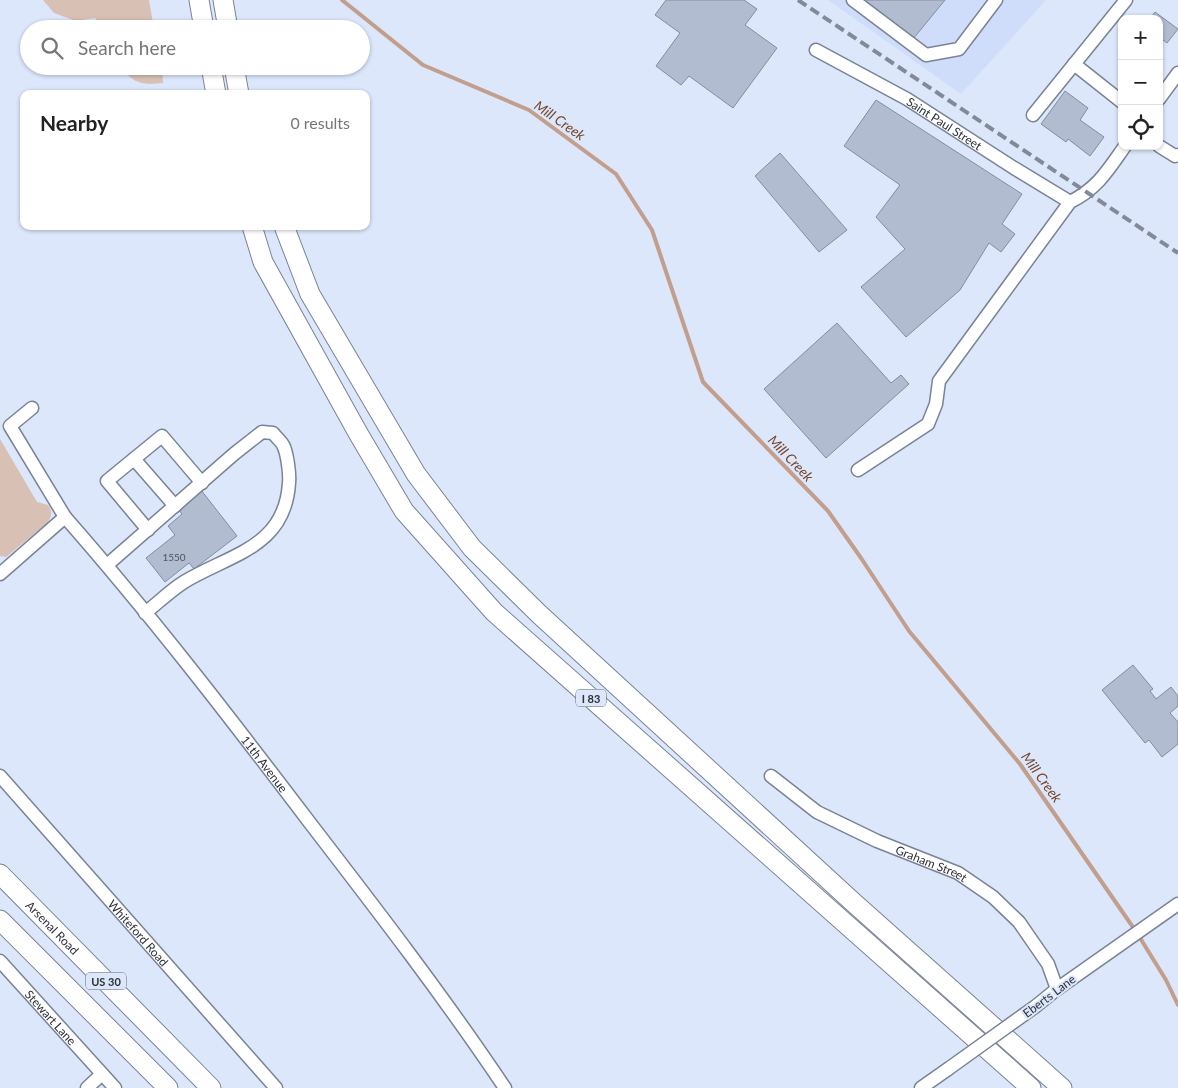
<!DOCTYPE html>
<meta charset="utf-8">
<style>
body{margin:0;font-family:Lato,sans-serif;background:#f6f6f6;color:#222}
.controls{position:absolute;right:15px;top:15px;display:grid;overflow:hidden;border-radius:10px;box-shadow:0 1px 4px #0004}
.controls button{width:45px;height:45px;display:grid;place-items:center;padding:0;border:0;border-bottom:1px solid #e0e0e0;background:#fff;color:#222;font:25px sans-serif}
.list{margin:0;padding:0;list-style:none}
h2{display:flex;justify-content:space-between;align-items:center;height:65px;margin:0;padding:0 20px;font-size:21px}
h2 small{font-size:16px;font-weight:400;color:#767676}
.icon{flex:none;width:28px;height:28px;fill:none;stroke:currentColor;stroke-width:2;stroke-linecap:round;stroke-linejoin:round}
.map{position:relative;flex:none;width:1178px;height:1088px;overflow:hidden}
.search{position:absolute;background:#fff;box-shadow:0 1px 4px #0004;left:20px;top:20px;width:350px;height:55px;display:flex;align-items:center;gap:12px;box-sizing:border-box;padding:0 18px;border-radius:28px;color:#767676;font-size:19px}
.panel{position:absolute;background:#fff;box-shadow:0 1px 4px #0004;left:20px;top:90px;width:350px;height:140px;border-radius:10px}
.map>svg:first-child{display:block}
.built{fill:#d0ddfa}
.green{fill:#d8c0b4}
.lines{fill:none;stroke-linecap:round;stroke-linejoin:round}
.stream{stroke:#c29e8c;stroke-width:4}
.building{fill:#b2bcd0;stroke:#838ca0}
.minor-casing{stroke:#7a8396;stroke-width:15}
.highway-casing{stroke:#7a8396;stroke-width:21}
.minor{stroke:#fff;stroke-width:12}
.highway{stroke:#fff;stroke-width:19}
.rail{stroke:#828998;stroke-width:4;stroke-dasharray:10 5;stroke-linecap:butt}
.minor-bridge-casing{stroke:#7a8396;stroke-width:15;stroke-linecap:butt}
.minor-bridge{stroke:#fff;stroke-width:12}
.labels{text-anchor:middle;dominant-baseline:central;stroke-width:4;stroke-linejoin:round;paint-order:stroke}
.number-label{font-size:10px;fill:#4e535e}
.shield{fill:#dce7fc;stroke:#616773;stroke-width:1}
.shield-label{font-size:11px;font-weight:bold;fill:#2c3038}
.street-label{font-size:12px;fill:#2c3038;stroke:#dce7fc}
.water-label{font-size:14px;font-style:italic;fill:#77462a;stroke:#dce7fc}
</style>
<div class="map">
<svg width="1178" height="1088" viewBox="0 0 1178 1088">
<rect width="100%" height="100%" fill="#dce7fc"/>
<polygon class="built" points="828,0 1046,0 961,94"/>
<g class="green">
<polygon points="43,0 149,0 154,29 104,29 95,18 76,21 54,13"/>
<path d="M119,66H162L163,83C141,85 135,84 119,66Z"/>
<path d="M0,439L37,502L48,505C53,511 52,517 47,523L6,557L0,556Z"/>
</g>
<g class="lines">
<polyline class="stream" points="342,0 423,65 529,110 616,174 652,230 703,382 828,511 861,558 909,631 1020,764 1137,933 1166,980 1178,1005"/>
</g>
<g class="building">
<polygon points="666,0 744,0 757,9 745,25 777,48 733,108 689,76 681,85 656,66 680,33 655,15"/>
<polygon points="861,0 945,0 913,39"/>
<polygon points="1155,12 1178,29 1167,43 1159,37 1159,19 1150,19"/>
<polygon points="1065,91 1088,108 1080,120 1104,137 1090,156 1068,139 1066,142 1041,124"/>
<polygon points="876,100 1022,194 1002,224 1015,234 1001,252 989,243 960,290 906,337 861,287 905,249 876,217 900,185 844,146"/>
<polygon points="780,153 847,230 819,252 755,176"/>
<polygon points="837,323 891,383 901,375 909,384 826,458 764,389"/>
<polygon points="201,490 237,536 194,569 189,563 165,582 146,558 175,535 168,526 182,514 178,509"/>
<polygon points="1133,665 1153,689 1150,691 1156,699 1171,687 1178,696 1178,706 1170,713 1178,722 1178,744 1162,757 1149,740 1145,743 1102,690"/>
</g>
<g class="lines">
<defs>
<g id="minor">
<polyline points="853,0 926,55 959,49 996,0"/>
<path id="s1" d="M816,50L907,99L1014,168L1070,202"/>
<polyline points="1074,64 1122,102"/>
<polyline points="1159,99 1178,73"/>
<polyline points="1033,115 1126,0"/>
<polyline points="1159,146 1175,156 1178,155"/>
<polyline points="32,408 10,426 65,517"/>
<polyline points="134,459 175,506"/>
<path d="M858,470L928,424L936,404L939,381L1070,202C1098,188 1108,170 1125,146"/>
<polyline points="148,530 107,481 162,436 202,483"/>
<path d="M107,565L234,454L262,432L273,433C276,437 281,441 283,445C287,452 290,474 289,483C285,548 230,554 184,582C171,590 158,603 145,613"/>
<path id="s2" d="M0,574L65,517C151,615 231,719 310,823C377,910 444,997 505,1088"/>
<path id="s3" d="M0,776L276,1088"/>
<path id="s4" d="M771,776L817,812L877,841L958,873L993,897L1019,922L1048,964L1057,989"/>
<path id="s5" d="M0,961L115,1088"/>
<polyline points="1036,1006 1057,989 1178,904"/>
<polyline points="87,1088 102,1074"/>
<polyline points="921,1088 948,1069"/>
</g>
<g id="highway">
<polyline points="199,0 204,29"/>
<polyline points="223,0 228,29"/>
<polyline points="211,66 216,94"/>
<polyline points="234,66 239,94"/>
<polyline points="252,226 263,262 358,433 404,511 494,612 1031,1088"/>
<polyline points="284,226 310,294 416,474 472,548 539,614 854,903 1062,1088"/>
<path id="s6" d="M0,874L211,1088"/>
<polyline points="0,920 168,1088"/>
</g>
</defs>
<use href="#minor" class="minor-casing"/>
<use href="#highway" class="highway-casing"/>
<use href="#minor" class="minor"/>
<use href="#highway" class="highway"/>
<polyline class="rail" points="798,0 1178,253"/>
<defs>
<polyline id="minor-bridge" points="948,1069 1036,1006"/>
</defs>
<use href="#minor-bridge" class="minor-bridge-casing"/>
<use href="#minor-bridge" class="minor-bridge"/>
</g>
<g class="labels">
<g class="number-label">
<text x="174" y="557">1550</text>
</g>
<g class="shield">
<rect x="576" y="689.5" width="30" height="17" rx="4"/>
<rect x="86" y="972.5" width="40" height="17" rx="4"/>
</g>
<g class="shield-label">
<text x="591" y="698">I 83</text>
<text x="106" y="981">US 30</text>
</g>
<g class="street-label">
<text stroke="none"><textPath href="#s1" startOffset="148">Saint Paul Street</textPath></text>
<text stroke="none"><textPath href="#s2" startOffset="404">11th Avenue</textPath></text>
<text stroke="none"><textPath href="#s4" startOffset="184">Graham Street</textPath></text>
<text stroke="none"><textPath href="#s6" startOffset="75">Arsenal Road</textPath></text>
<text stroke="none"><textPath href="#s3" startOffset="209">Whiteford Road</textPath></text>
<text transform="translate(1049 996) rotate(-37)">Eberts Lane</text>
<text stroke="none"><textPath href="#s5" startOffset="76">Stewart Lane</textPath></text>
</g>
<g class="water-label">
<text transform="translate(560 120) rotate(35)">Mill Creek</text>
<text transform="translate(791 458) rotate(46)">Mill Creek</text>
<text transform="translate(1042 777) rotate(54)">Mill Creek</text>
</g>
</g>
</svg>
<div class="controls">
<button>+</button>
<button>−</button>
<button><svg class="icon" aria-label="locate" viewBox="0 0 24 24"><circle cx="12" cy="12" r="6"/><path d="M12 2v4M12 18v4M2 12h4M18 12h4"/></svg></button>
</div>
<div class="search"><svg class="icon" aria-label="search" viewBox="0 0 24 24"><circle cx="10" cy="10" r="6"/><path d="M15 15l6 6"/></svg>Search here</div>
<section class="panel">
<h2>Nearby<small>0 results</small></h2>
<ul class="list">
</ul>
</section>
</div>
